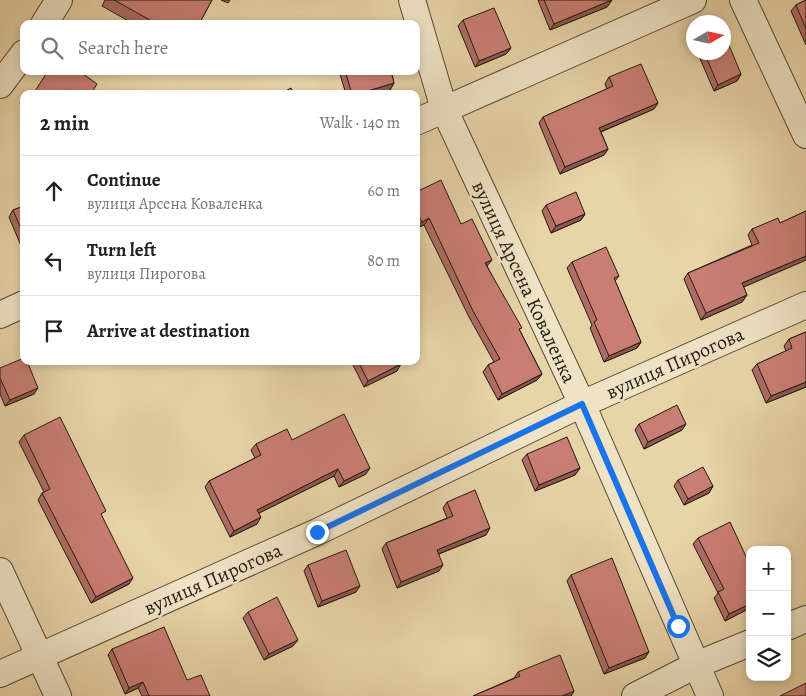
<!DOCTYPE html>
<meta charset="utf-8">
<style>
body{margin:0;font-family:Alegreya,serif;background:#f6f6f6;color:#222}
.controls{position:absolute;right:15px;bottom:15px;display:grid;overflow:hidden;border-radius:10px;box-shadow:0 2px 8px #0003}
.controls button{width:45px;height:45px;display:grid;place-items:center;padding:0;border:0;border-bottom:1px solid #e0e0e0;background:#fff;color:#222;font:25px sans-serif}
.compass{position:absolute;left:686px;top:15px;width:45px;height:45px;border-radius:50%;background:#fff;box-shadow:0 2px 8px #0003;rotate:81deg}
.stop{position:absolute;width:15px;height:15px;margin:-11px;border:4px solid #1a73e8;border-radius:50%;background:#fff}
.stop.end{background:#1a73e8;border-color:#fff;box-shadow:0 1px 5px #0008}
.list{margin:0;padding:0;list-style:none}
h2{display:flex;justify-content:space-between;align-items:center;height:65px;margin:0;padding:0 20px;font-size:21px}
h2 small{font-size:16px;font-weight:400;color:#767676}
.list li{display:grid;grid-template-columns:32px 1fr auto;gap:15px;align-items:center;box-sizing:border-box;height:70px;padding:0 20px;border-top:1px solid #e0e0e0}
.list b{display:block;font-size:19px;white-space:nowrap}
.list p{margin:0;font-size:16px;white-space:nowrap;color:#767676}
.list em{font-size:16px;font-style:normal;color:#767676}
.icon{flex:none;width:28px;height:28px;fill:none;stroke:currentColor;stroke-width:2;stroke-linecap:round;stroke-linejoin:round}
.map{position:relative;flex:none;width:806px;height:696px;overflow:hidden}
.search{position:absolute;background:#fff;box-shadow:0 2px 8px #0003;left:20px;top:20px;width:400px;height:55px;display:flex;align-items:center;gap:12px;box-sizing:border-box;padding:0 18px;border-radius:10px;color:#767676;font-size:19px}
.panel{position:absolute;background:#fff;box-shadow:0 2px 8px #0003;left:20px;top:90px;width:400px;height:275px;border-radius:10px}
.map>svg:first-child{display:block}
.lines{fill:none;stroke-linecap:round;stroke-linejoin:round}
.street-casing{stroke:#554836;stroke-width:28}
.street{stroke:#efe3c6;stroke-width:26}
.wall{fill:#ad6c64;stroke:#241910}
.shaded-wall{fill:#8d5851;stroke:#241910}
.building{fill:#c97e74;stroke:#241910}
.route{stroke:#1a73e8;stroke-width:6}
.labels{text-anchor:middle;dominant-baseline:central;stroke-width:5;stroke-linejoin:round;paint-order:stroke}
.street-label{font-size:20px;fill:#241910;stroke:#efe3c6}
</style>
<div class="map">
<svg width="806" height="696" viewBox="0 0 806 696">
<rect width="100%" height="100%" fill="#e7d4a7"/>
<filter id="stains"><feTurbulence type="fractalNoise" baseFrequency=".004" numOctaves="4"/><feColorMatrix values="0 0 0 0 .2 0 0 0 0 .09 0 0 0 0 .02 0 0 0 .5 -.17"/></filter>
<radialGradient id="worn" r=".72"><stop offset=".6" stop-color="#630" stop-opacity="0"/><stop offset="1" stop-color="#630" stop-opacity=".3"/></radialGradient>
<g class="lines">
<defs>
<g id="street">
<polyline points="412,0 444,109 582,404 710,696"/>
<polyline points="743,0 806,135"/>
<polyline points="44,24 59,0"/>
<polyline points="0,85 24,53"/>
<polyline points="416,122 693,0"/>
<polyline points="0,315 24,304"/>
<polyline points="0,571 58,696"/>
<polyline points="787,627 806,619"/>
<polyline points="0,674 317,532 582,404 806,305"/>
<polyline points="635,696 696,665 750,643"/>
</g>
</defs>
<use href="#street" class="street-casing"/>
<use href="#street" class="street"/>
</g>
<g class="wall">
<polygon points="105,0 212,0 199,24 134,24 102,6"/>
<polygon points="221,0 230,0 228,3"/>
<polygon points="538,0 612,0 607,7 550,30"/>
<polygon points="806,0 806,45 791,11 796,5"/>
<polygon points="463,20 511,48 506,54 475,67 458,26"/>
<polygon points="699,52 724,52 741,74 737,81 714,91 698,54"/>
<polygon points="339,71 391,71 394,83 390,90 375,94 346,94"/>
<polygon points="609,77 658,103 654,109 601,132 608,149 604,155 560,174 539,123 543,117 607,89 605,84"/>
<polygon points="416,192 461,224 487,266 542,374 537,380 498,400 483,372 488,365 494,362 469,317 424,225 417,228 416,226"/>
<polygon points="546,205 585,214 581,220 551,233 542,211"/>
<polygon points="24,206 24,253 9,217 13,210"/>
<polygon points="806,211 806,260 743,287 747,295 742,302 701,320 684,279 688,273 752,245 748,235 752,229 780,223"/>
<polygon points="572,262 619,276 615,281 641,342 637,348 604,362 590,328 592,325 567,268"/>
<polygon points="806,332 806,387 766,403 752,370 757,364 786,351 784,346 789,339"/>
<polygon points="351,361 400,361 397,371 364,387"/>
<polygon points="0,368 34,394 5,406 0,394"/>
<polygon points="639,424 682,430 644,449 635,430"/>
<polygon points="24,435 102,517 129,584 91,603 38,500 42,493 44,492 19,442"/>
<polygon points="292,440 366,474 339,487 334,476 259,513 257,524 230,537 205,487 209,481 255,458 251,450 256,444"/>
<polygon points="527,454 580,468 575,475 535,491 522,460"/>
<polygon points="678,480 713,486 709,493 684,505 674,486"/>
<polygon points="447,502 486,535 439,554 439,571 397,588 382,549 386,543 447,518 443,508"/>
<polygon points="698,538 750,565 750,608 725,621 714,598 718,593 693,544"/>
<polygon points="308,565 356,592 318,607 304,571"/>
<polygon points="571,575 645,658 604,674 567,581"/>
<polygon points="248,612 293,646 264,660 243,618"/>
<polygon points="112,649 187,680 210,696 142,696 138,688 125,694 108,655"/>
<polygon points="518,672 574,691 571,696 473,696 514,678"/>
</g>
<g class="shaded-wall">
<polygon points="612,0 607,7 550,30 554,24"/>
<polygon points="511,48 506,54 475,67 479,61"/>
<polygon points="741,74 737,81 714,91 718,85"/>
<polygon points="394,83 390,90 375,94 358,94"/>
<polygon points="658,103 654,109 595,134 599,128"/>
<polygon points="608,149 604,155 560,174 565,167"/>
<polygon points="585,214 581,220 551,233 556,226"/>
<polygon points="429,218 424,225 417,228 422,222"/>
<polygon points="806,256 806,260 737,290 742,283"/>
<polygon points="492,260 487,266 485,263"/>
<polygon points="747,295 742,302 701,320 706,313"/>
<polygon points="641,342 637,348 604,362 609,356"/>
<polygon points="401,364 397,371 364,387 368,381"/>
<polygon points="542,374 537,380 498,400 502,394"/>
<polygon points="806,382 806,387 766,403 771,396"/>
<polygon points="38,388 34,394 5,406 10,400"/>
<polygon points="686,424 682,430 644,449 648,442"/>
<polygon points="370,468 366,474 339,487 344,481"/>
<polygon points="580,468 575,475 535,491 539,485"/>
<polygon points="338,469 334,476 253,516 257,510"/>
<polygon points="713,486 709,493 684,505 688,499"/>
<polygon points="261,517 257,524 230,537 234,531"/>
<polygon points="490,528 486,535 433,556 437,550"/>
<polygon points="443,565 439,571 397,588 401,582"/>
<polygon points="133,578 129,584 91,603 96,597"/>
<polygon points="360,586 356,592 318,607 322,601"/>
<polygon points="750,604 750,608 725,621 729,614"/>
<polygon points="298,640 293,646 264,660 269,654"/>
<polygon points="649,652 645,658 604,674 609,668"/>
<polygon points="143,682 138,688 125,694 129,688"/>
<polygon points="574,691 571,696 562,696"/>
</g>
<g class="building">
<polygon points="114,0 212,0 199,24 157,24"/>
<polygon points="544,0 612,0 554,24"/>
<polygon points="806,0 806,29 796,5"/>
<polygon points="494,8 511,48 479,61 463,20"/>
<polygon points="726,38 741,74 718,85 704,52 724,52 724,39"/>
<polygon points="641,64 658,103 599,128 608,149 565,167 543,117 613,86 609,77"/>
<polygon points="48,71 79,71 97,84 91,94 33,94"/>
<polygon points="345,71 391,71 394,83 358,94 352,94"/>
<polygon points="291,88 294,94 280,94"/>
<polygon points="441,180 461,224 472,219 492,260 485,263 522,328 519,329 542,374 502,394 488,365 500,359 473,311 429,218 422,222 416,211 416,192"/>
<polygon points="576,192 585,214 556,226 546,205"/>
<polygon points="24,206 24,236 13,210"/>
<polygon points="806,211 806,256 742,283 747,295 706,313 688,273 759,243 752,229 778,218 780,223"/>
<polygon points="606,247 619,276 614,278 641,342 609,356 594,322 597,320 572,262"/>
<polygon points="806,332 806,382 771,396 757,364 792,348 789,339"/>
<polygon points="24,358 24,361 27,361 38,388 10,400 0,378 0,368"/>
<polygon points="358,361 400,361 401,364 368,381"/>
<polygon points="677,405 686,424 648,442 639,424"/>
<polygon points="344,414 370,468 344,481 338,469 257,510 261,517 234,531 209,481 261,455 256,444 287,429 292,440"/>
<polygon points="60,417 106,511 101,514 133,578 96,597 42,493 50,489 24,435"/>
<polygon points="567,437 580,468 539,485 527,454"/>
<polygon points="703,467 713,486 688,499 678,480"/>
<polygon points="475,490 490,528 437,550 443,565 401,582 386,543 453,516 447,502"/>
<polygon points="730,522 750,565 750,604 729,614 718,592 724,589 698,538"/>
<polygon points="346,550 360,586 322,601 308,565"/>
<polygon points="612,558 649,652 609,668 571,575"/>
<polygon points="277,597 298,640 269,654 248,612"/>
<polygon points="164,627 187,680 201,675 210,696 149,696 143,682 129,688 112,649"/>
<polygon points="560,655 574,691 562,696 473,696 520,676 518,672"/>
<polygon points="806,683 806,696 780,696"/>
</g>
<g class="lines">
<polyline class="route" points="317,532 582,404 678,626"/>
</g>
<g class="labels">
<g class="street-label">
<text transform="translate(524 282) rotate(65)">вулиця Арсена Коваленка</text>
<text transform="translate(675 363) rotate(-24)">вулиця Пирогова</text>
<text transform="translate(213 579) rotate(-24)">вулиця Пирогова</text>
</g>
</g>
<rect width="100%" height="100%" filter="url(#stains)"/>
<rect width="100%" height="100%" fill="url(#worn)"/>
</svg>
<div class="controls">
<button>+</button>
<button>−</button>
<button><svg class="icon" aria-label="layers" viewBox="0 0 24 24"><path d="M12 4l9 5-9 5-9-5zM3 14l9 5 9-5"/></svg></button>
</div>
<svg class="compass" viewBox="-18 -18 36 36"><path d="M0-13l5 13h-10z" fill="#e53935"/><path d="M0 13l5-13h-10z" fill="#767676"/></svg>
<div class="stop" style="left:678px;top:626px"></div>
<div class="stop end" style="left:317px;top:532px"></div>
<div class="search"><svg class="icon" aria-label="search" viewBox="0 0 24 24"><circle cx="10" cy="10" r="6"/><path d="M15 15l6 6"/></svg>Search here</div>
<section class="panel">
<h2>2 min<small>Walk · 140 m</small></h2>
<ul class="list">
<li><svg class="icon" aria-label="ahead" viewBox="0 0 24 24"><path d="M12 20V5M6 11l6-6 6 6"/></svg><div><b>Continue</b><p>вулиця Арсена Коваленка</p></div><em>60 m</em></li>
<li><svg class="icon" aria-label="left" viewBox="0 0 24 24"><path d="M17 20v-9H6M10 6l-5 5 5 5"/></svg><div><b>Turn left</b><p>вулиця Пирогова</p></div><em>80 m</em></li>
<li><svg class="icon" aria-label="arrive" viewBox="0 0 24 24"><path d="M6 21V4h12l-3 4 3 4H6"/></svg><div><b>Arrive at destination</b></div></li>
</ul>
</section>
</div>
